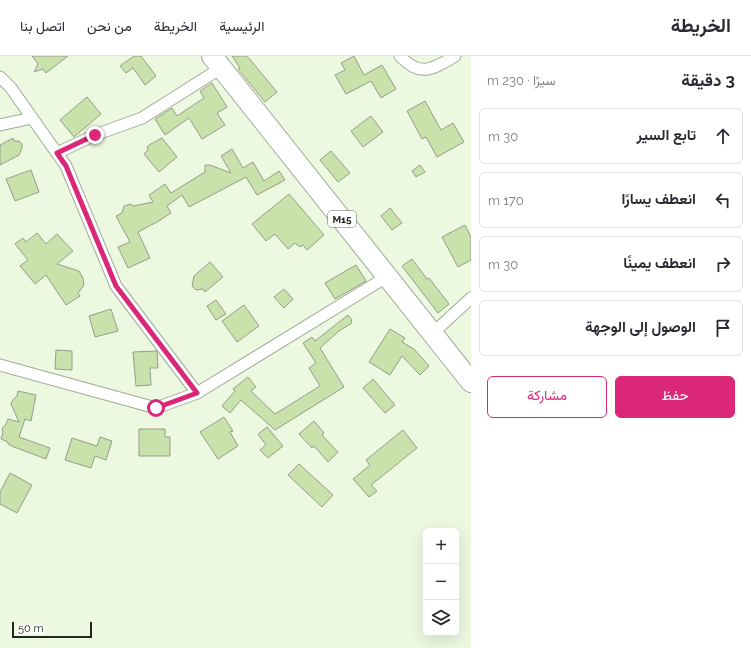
<!DOCTYPE html>
<html lang="ar">
<meta charset="utf-8">
<style>
body{margin:0;font-family:Raleway,Vazirmatn,sans-serif;background:#f7f7f7;color:#2b2b33;direction:rtl}
.controls{position:absolute;right:12px;bottom:12px;display:grid;overflow:hidden;border-radius:6px;box-shadow:0 4px 16px #0002}
.controls button{width:36px;height:36px;display:grid;place-items:center;padding:0;border:0;border-bottom:1px solid #e1e1e2;background:#fff;color:#2b2b33;font:20px sans-serif}
.scale{position:absolute;left:12px;bottom:10px;width:80px;box-sizing:border-box;padding-left:4px;border:2px solid #23271f;border-top:0;font-size:11px;line-height:14px;white-space:nowrap;color:#23271f;-webkit-text-stroke:3px #fff;paint-order:stroke}
.stop{position:absolute;width:12px;height:12px;margin:-9px;border:3px solid #db2777;border-radius:50%;background:#fff}
.stop.end{background:#db2777;border-color:#fff;box-shadow:0 1px 4px #0008}
.list{margin:0;padding:0;list-style:none}
h2{display:flex;justify-content:space-between;align-items:center;height:52px;margin:0;padding:0 16px;font-size:17px}
h2 small{font-size:13px;font-weight:400;color:#7c7c81}
.list li{display:grid;grid-template-columns:26px 1fr auto;gap:12px;align-items:center;box-sizing:border-box;height:56px;margin:0 8px 8px;padding:0 8px;border:1px solid #e1e1e2;border-radius:6px}
.list b{display:block;font-size:15px;white-space:nowrap}
.list em{font-size:13px;font-style:normal;color:#7c7c81}
.actions{display:flex;gap:8px;padding:12px 16px}
.actions a{flex:1;padding:9px 0;border:1px solid #db2777;border-radius:6px;text-align:center;font-size:14px;color:#db2777}
.actions .main{background:#db2777;color:#fff}
.icon{flex:none;width:22px;height:22px;fill:none;stroke:currentColor;stroke-width:2;stroke-linecap:round;stroke-linejoin:round}
.map{position:relative;flex:none;width:471px;height:592px;overflow:hidden;direction:ltr}
header{display:flex;align-items:center;gap:24px;box-sizing:border-box;height:56px;padding:0 20px;background:#fff;border-bottom:1px solid #e1e1e2}
header strong{font-size:19px}
nav{display:flex;gap:22px;margin-inline-start:auto;font-size:14px}
main{display:flex}
aside{flex:1;background:#fff}
.map>svg:first-child{display:block}
.building{fill:#c9e1ab;stroke:#949e89}
.lines{fill:none;stroke-linecap:round;stroke-linejoin:round}
.street-casing{stroke:#a0aa95;stroke-width:13}
.highway-casing{stroke:#a0aa95;stroke-width:22}
.street{stroke:#fff;stroke-width:11}
.highway{stroke:#fff;stroke-width:20}
.route{stroke:#db2777;stroke-width:5}
.labels{text-anchor:middle;dominant-baseline:central;stroke-width:3.5;stroke-linejoin:round;paint-order:stroke}
.shield{fill:#fff;stroke:#656862;stroke-width:1}
.shield-label{font-size:10px;font-weight:bold;fill:#23271f}
</style>
<header>
<strong>الخريطة</strong>
<nav><a>الرئيسية</a><a>الخريطة</a><a>من نحن</a><a>اتصل بنا</a></nav>
</header>
<main>
<aside>
<h2>3 دقيقة<small>سيرًا · 230 m</small></h2>
<ul class="list">
<li><svg class="icon" aria-label="ahead" viewBox="0 0 24 24"><path d="M12 20V5M6 11l6-6 6 6"/></svg><div><b>تابع السير</b></div><em>30 m</em></li>
<li><svg class="icon" aria-label="left" viewBox="0 0 24 24"><path d="M17 20v-9H6M10 6l-5 5 5 5"/></svg><div><b>انعطف يسارًا</b></div><em>170 m</em></li>
<li><svg class="icon" aria-label="right" viewBox="0 0 24 24"><path d="M7 20v-9h11M14 6l5 5-5 5"/></svg><div><b>انعطف يمينًا</b></div><em>30 m</em></li>
<li><svg class="icon" aria-label="arrive" viewBox="0 0 24 24"><path d="M6 21V4h12l-3 4 3 4H6"/></svg><div><b>الوصول إلى الوجهة</b></div></li>
</ul>
<div class="actions"><a class="main">حفظ</a><a>مشاركة</a></div>
</aside>
<div class="map">
<svg width="471" height="592" viewBox="0 0 471 592">
<rect width="100%" height="100%" fill="#edf8e1"/>
<g class="building">
<polygon points="32,0 68,0 46,17 43,13 34,16 38,8"/>
<polygon points="134,0 141,0 156,20 145,29 133,12 126,17 120,10"/>
<polygon points="232,0 247,0 277,36 265,46 238,13 240,12"/>
<polygon points="354,0 364,19 382,9 396,33 381,42 371,25 346,38 335,19 345,14 341,7"/>
<polygon points="212,27 227,51 217,57 225,69 202,83 189,62 165,79 155,63 172,52 177,60 204,42 200,35"/>
<polygon points="87,41 101,58 74,81 60,64"/>
<polygon points="425,45 441,74 453,67 464,86 437,101 426,81 422,83 407,55"/>
<polygon points="371,60 383,76 363,91 351,75"/>
<polygon points="13,82 14,85 19,85 22,88 22,92 19,99 0,109 0,89"/>
<polygon points="162,82 177,101 159,116 144,98 148,94 147,91 149,89"/>
<polygon points="232,93 243,112 253,106 264,125 279,115 285,124 257,139 246,121 189,151 182,139 167,150 171,157 157,166 138,176 150,202 128,212 118,191 130,186 116,160 122,157 124,150 131,148 133,150 153,146 149,139 165,128 171,137 205,116 205,109 210,109 231,117 221,100"/>
<polygon points="331,95 350,117 338,126 320,104"/>
<polygon points="420,109 425,116 416,121 412,115"/>
<polygon points="31,114 39,136 15,145 6,123"/>
<polygon points="289,138 324,179 307,194 303,189 300,191 295,187 288,193 275,178 266,185 252,168"/>
<polygon points="390,152 402,167 392,174 381,160"/>
<polygon points="465,169 471,181 471,204 458,211 442,181"/>
<polygon points="37,177 46,188 57,178 73,195 57,208 79,215 83,222 84,229 78,237 80,240 66,249 46,219 35,228 20,210 28,204 15,188 23,182 26,186"/>
<polygon points="412,203 427,223 429,222 449,248 438,257 402,210"/>
<polygon points="210,206 223,221 205,236 203,233 196,234 192,230 194,220"/>
<polygon points="356,209 366,225 335,243 325,227"/>
<polygon points="284,233 293,243 284,252 274,241"/>
<polygon points="216,244 226,258 216,264 207,250"/>
<polygon points="244,249 259,270 237,286 222,265"/>
<polygon points="111,253 118,275 95,281 89,260"/>
<polygon points="348,259 352,264 351,265 352,267 339,275 320,292 344,331 275,374 241,344 230,357 222,350 235,335 233,333 248,321 256,331 251,335 275,358 320,330 309,312 316,307 303,287 312,281 315,285"/>
<polygon points="390,273 405,282 402,286 414,293 429,310 420,319 402,300 390,319 369,306"/>
<polygon points="56,294 72,295 72,314 55,313"/>
<polygon points="157,295 158,312 150,312 151,329 136,330 133,296"/>
<polygon points="373,323 395,349 385,357 363,332"/>
<polygon points="18,335 36,339 31,365 25,363 19,381 50,392 46,403 14,391 8,388 8,386 1,383 3,376 2,373 6,368 8,363 19,366 11,348 12,345 17,340"/>
<polygon points="224,361 233,375 230,376 238,390 218,403 200,376"/>
<polygon points="314,365 324,377 322,379 338,396 328,406 314,390 312,392 299,378"/>
<polygon points="267,371 283,390 268,402 260,394 266,389 258,378"/>
<polygon points="139,373 165,373 165,381 170,381 170,400 139,400"/>
<polygon points="403,374 417,392 371,429 377,435 369,441 353,423 370,409 366,404"/>
<polygon points="100,381 112,385 106,404 95,400 91,412 65,404 72,382 97,390"/>
<polygon points="299,408 333,439 322,451 288,419"/>
<polygon points="10,417 32,429 17,457 0,448 0,436"/>
</g>
<g class="lines">
<defs>
<g id="street">
<path d="M400,0C420,22 433,13 455,0"/>
<polyline points="0,21 11,32 66,110 116,230 197,337"/>
<polyline points="0,69 32,62"/>
<polyline points="57,97 95,79 142,62 221,12"/>
<polyline points="433,277 471,242"/>
<polyline points="0,309 156,352 197,337 388,220"/>
</g>
<polyline id="highway" points="212,0 471,326"/>
</defs>
<use href="#street" class="street-casing"/>
<use href="#highway" class="highway-casing"/>
<use href="#street" class="street"/>
<use href="#highway" class="highway"/>
</g>
<g class="lines">
<polyline class="route" points="95,79 57,97 66,110 116,230 197,337 156,352"/>
</g>
<g class="labels">
<rect class="shield" x="328" y="155" width="28" height="16" rx="3"/>
<g class="shield-label">
<text x="342" y="163">M15</text>
</g>
</g>
</svg>
<div class="controls">
<button>+</button>
<button>−</button>
<button><svg class="icon" aria-label="layers" viewBox="0 0 24 24"><path d="M12 4l9 5-9 5-9-5zM3 14l9 5 9-5"/></svg></button>
</div>
<div class="scale">50 m</div>
<div class="stop" style="left:156px;top:352px"></div>
<div class="stop end" style="left:95px;top:79px"></div>
</div>
</main>
